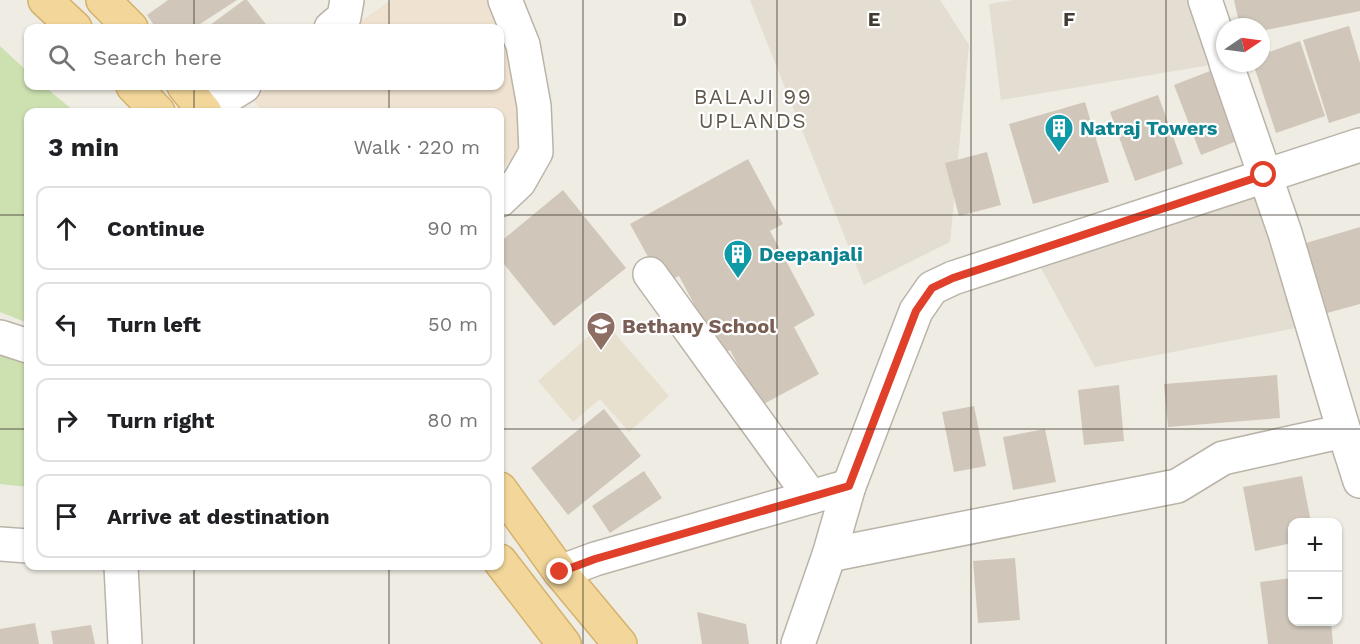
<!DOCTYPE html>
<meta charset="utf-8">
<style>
body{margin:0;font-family:"Work Sans",sans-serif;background:#f2f2f2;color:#202124}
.controls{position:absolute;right:18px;bottom:18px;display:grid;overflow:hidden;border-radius:12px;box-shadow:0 2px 4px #0004}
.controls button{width:54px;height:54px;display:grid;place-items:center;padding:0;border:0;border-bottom:2px solid #e0e0e0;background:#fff;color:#202124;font:30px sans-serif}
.compass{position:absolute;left:1216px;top:18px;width:54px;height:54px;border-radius:50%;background:#fff;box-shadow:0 2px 4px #0004;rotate:77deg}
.stop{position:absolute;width:18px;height:18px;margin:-14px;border:4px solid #e03f2a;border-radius:50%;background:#fff}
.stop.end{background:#e03f2a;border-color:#fff;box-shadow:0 2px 6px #0008}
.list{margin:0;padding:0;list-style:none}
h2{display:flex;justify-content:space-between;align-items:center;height:78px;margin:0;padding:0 24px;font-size:26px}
h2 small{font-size:20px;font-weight:400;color:#757577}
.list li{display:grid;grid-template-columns:39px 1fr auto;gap:18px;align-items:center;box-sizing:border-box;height:84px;margin:0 12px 12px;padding:0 12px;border:2px solid #e0e0e0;border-radius:12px}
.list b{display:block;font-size:22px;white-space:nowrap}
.list em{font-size:20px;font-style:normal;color:#757577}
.icon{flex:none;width:33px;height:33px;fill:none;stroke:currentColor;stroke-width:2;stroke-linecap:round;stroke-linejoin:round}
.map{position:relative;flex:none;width:1360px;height:644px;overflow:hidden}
.search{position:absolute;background:#fff;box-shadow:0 2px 4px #0004;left:24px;top:24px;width:480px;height:66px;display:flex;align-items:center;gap:15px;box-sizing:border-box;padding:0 21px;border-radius:12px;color:#757577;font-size:22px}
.panel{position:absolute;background:#fff;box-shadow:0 2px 4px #0004;left:24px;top:108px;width:480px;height:462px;border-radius:12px}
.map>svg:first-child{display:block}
.residential{fill:#e3ddd2}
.commercial{fill:#f0e2d0}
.education{fill:#e7e0cf}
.green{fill:#cce0b0}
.building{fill:#d0c7ba}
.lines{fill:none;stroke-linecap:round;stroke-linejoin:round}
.minor-casing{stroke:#bab3a8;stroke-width:36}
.major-casing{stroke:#d4b26d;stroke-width:36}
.minor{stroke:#fff;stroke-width:33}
.major{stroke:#f2d69a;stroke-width:33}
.route{stroke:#e03f2a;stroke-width:8}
.grid{fill:none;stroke:#413b34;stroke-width:1.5;stroke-opacity:0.55}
.labels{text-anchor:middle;stroke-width:4.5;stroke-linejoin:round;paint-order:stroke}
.culture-label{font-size:20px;font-weight:bold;fill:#0d838f;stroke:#fff;text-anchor:start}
.education-label{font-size:20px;font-weight:bold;fill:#785e54;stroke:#fff;text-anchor:start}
.neighbourhood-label{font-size:21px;letter-spacing:1.5px;fill:#62594d;stroke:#fff}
.grid-label{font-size:20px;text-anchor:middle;font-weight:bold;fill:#413b34;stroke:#fff;stroke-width:4.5;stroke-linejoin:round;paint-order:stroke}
</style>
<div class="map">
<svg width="1360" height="644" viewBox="0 0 1360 644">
<rect width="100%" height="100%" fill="#efece4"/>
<!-- residential -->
<g class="residential">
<polygon points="750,0 940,0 969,45 950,242 864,285"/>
<polygon points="1013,0 1195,0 1216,64 1001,100 989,4"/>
<polygon points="1254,194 1301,327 1095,367 1041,268"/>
</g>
<!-- commercial -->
<polygon class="commercial" points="391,0 490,0 521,86 524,149 500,170 500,112 263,112 252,99 271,86 500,86 500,28 351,28"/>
<!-- education -->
<polygon class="education" points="605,322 669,396 629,432 600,399 573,422 538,381"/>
<!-- green -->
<g class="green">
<polygon points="0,46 28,72 28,86 44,86 75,112 28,112 28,323 0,312"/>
<polygon points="0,352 28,362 28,487 0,484"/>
</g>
<!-- building -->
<g class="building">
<polygon points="168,0 237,0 194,28 156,28 147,15"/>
<polygon points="244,0 247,0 269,28 206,28"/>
<polygon points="1234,0 1360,0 1360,11 1261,31 1261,27 1240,27"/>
<polygon points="1349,26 1360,63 1360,113 1329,123 1303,40"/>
<polygon points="1300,41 1325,116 1276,133 1253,63 1261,63 1261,55"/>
<polygon points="1215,69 1242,139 1201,155 1174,85"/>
<polygon points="1158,95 1183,164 1135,181 1110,112"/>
<polygon points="1085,102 1109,182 1033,204 1009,124"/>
<polygon points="987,152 1001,205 959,216 945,163"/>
<polygon points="748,159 783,224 770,231 815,315 794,327 819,374 760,406 730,350 721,355 679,276 663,284 630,224"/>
<polygon points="563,190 626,268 554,326 500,259 500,242"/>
<polygon points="1360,227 1360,304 1327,313 1306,243"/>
<polygon points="1277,375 1280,418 1168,427 1164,384"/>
<polygon points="1119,385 1124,441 1084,445 1078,390"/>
<polygon points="974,406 986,466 954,472 942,412"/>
<polygon points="604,409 641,456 568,515 531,468"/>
<polygon points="1045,429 1056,482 1013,490 1003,437"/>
<polygon points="644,471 662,498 610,533 592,506"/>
<polygon points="1302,476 1311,522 1292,522 1292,543 1255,551 1243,487"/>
<polygon points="1015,558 1020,620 978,623 973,561"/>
<polygon points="1292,578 1292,622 1331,622 1333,644 1268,644 1260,582"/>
<polygon points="697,612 746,624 749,644 702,644"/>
<polygon points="35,623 39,644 0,644 0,629"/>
<polygon points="91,625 95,644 53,644 51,631"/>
</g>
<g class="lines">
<!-- minor casing -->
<g class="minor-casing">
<g id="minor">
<polyline points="1205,0 1225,59"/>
<polyline points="331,28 344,17 347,0"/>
<polyline points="204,111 244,86"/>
<polyline points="500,200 519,182 536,152 534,106 523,45 505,0"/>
<polyline points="650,274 811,497"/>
<polyline points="0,337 28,346"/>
<polyline points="1344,431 1360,481"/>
<polyline points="0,544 28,546"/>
<polyline points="829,555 1177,486 1223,458 1344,431 1285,233 1226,63"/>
<polyline points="121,566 125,644"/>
<polyline points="560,572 595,559 849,486"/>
<polyline points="798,644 829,555 849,486 916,311 932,288 953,278 1360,145"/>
</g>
</g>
<!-- major casing -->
<g class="major-casing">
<g id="major">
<polyline points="45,0 75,28"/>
<polyline points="103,0 131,28"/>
<polyline points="133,86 158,112"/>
<polyline points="184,86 205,112"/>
<polyline points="500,489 560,572 620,644"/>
<polyline points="500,561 564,644"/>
</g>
</g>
<!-- minor -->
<use href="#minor" class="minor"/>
<!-- major -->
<use href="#major" class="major"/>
</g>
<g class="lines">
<!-- route -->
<polyline class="route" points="560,572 595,559 849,486 916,311 932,288 953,278 1264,175"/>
</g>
<!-- grid -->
<path class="grid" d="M194,0V28M389,0V28M583,0V644M777,0V644M971,0V644M1166,0V644M194,86V112M389,86V112M0,215H28M500,215H1360M0,429H28M500,429H1360M194,566V644M389,566V644"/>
<!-- icons -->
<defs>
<g id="building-pin" transform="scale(1.5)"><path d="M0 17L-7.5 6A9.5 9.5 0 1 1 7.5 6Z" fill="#0f9aa8" stroke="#fff"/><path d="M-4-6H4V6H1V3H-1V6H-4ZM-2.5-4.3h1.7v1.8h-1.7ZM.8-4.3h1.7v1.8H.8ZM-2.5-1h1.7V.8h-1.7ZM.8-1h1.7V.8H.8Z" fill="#fff"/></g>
<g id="school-pin" transform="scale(1.5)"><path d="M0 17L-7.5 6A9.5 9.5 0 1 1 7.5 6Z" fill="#8d6e63" stroke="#fff"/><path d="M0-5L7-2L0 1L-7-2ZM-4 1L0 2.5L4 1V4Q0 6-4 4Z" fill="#fff"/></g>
</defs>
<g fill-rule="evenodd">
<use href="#building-pin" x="1059" y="128"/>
<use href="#building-pin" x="738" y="254"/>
<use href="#school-pin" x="601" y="326"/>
</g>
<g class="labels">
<!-- culture labels -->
<g class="culture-label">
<text x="1080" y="135">Natraj Towers</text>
<text x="759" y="261">Deepanjali</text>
</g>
<!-- education labels -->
<g class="education-label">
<text x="622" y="333">Bethany School</text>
</g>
<!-- neighbourhood labels -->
<g class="neighbourhood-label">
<text x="753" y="104">BALAJI 99<tspan x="753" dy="24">UPLANDS</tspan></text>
</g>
</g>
<g class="grid-label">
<text x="680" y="26">D</text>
<text x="874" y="26">E</text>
<text x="1069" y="26">F</text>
</g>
</svg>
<div class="controls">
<button>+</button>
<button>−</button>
</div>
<svg class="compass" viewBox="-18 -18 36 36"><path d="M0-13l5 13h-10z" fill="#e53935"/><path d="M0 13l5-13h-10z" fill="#757577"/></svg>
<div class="stop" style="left:1264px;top:175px"></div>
<div class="stop end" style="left:560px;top:572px"></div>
<div class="search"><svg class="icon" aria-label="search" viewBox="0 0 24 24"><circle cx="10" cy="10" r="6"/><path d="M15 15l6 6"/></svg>Search here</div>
<section class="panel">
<h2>3 min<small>Walk · 220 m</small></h2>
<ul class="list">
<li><svg class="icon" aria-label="ahead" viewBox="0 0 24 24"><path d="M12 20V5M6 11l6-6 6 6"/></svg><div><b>Continue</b></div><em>90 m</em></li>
<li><svg class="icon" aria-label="left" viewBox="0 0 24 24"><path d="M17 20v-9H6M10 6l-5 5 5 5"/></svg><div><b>Turn left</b></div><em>50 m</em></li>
<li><svg class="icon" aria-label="right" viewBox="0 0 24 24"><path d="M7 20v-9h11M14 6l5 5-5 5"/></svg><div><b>Turn right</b></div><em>80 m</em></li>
<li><svg class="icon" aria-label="arrive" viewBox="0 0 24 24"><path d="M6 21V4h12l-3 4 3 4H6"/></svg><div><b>Arrive at destination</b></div></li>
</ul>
</section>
</div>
